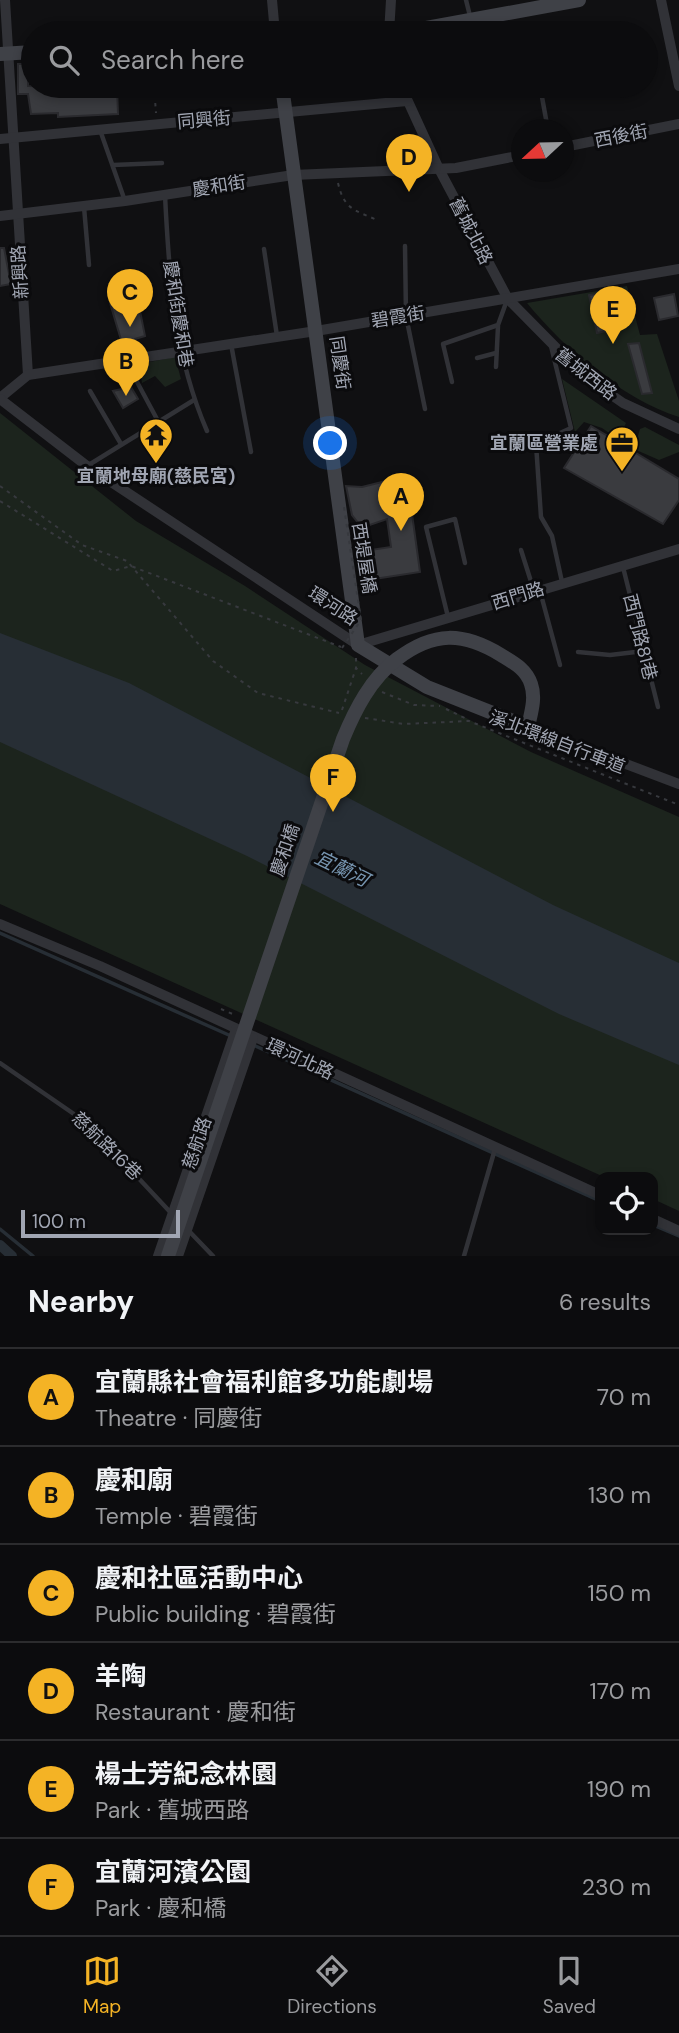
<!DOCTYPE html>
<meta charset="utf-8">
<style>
body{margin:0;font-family:"DM Sans","Noto Sans TC",sans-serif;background:#151517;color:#f1f3f6}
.controls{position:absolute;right:21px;bottom:21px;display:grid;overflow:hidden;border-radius:14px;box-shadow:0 4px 10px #0003}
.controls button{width:63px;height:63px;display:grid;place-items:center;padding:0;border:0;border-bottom:2px solid #2c2c2e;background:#0c0c0e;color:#f1f3f6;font:35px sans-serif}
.compass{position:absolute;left:511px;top:119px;width:63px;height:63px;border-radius:50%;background:#0c0c0e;box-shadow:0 4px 10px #0003;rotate:248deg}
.scale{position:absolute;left:21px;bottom:18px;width:159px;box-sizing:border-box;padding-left:7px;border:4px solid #a1a6b3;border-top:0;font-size:19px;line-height:24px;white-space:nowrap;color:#a1a6b3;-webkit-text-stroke:5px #0b0b0d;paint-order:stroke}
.you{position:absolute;left:331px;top:444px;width:24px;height:24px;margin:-18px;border:5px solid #fff;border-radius:50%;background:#1a73e8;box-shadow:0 0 0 10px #1a73e833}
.badge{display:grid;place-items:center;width:46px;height:46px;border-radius:50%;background:#f4b325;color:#111;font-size:23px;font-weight:700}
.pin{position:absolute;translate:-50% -58px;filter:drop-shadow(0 2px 4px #0008)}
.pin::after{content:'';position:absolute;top:37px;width:24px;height:21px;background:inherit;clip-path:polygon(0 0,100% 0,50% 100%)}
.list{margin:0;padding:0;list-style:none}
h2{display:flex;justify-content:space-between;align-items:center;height:91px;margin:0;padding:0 28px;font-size:30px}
h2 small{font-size:23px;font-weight:400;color:#9a9b9e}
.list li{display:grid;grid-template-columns:46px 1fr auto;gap:21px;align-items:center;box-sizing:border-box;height:98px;padding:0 28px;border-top:2px solid #2c2c2e}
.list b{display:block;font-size:26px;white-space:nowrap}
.list p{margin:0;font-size:23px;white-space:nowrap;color:#9a9b9e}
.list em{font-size:23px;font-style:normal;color:#9a9b9e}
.icon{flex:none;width:38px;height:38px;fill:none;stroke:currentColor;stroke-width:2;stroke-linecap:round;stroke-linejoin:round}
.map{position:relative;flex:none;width:679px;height:1256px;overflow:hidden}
.search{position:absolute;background:#0c0c0e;box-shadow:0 4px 10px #0003;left:21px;right:21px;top:21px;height:77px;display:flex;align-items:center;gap:18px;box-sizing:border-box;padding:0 24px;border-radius:38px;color:#9a9b9e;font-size:26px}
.sheet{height:679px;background:#0c0c0e}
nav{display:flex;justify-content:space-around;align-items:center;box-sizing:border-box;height:98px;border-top:2px solid #2c2c2e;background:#0c0c0e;font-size:19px;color:#9a9b9e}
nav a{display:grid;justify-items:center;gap:4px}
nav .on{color:#f4b325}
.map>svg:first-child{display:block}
.green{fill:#1c241d}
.water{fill:#272e35}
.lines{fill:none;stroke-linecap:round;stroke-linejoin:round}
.stream{stroke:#272e35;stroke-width:3.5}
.canal{stroke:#272e35;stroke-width:10}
.building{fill:#3a3b3f;stroke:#2a2a2e;stroke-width:2}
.path{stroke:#37393e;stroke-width:2;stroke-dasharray:3.5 5;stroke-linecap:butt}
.lane{stroke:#313237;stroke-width:4.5}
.street{stroke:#313237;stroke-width:10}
.secondary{stroke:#3f4147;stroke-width:14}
.path-bridge{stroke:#37393e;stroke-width:2;stroke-dasharray:3.5 5;stroke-linecap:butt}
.secondary-bridge{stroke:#3f4147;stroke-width:14}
.labels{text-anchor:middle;stroke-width:6;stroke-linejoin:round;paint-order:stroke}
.street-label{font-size:18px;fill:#a1a6b3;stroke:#0b0b0d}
.poi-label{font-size:18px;font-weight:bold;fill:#a1a6b3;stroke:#0b0b0d;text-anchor:end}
.water-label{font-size:19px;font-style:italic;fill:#7694af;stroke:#0b0b0d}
</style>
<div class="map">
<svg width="679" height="1256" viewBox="0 0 679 1256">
<rect width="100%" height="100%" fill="#101012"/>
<!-- green -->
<g class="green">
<path d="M627,286L640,335L657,334L679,401V417C622,399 565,349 527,303Z"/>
<polygon points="175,357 181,379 165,387 155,376 142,383 139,364"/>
<polygon points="562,379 626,423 618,439 602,428 584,422 575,432"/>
<polygon points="0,413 136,521 245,586 365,665 531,752 679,817 679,1211 653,1199 653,1177 604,1177 0,904"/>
<polygon points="645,427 679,445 679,452 659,460 634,449 640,429"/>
</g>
<!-- water -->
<polygon class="water" points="0,633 129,683 553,905 679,963 679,1065 559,1014 247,856 0,742"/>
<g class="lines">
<!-- stream -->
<g class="stream">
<polyline points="0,933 231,1036"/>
<polyline points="251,1044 600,1201"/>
<polyline points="653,1225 679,1236"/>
<polyline points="0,1229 33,1256"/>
</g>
<!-- canal -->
<polyline class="canal" points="0,1245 12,1256"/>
</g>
<!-- building -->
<g class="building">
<polygon points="18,64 28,64 28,86 117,87 118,114 58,117 58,113 31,114 28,94 18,94"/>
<polygon points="0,248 4,248 11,284 0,286"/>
<polygon points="603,293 611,330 597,333 589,295"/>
<polygon points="674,294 678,316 659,320 654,298"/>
<polygon points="137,296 145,336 135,339 137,346 127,347 126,342 122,343 110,303"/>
<polygon points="639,343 652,393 642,394 628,344"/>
<polygon points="131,387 138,399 123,408 113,391"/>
<polygon points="591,426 679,479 679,500 663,524 564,468"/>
<polygon points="386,481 387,492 391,495 409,492 420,572 361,581 357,552 391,547 387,519 364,527 359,524 352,515 346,486 362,487"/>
</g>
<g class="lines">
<!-- path -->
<g class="path">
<polyline points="154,86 156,113"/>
<path d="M338,183C344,209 354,210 377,220"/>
<polyline points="0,486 82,545 127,561 213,661 258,693 339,713"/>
<polyline points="0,501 113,571 131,566 341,647"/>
<polyline points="356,658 356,668 362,674"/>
<polyline points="382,692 414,705 440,706"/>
<polyline points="446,709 469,720"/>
<polyline points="365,718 404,724 469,721 679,805"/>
<polyline points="221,1009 235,1015"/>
</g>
<!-- lane -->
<g class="lane">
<polyline points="466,0 470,16"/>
<polyline points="540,86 548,130"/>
<polyline points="100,130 125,201"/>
<polyline points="113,165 162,163"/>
<path d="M165,195C169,277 174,355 207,431"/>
<polyline points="84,207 89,265"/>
<polyline points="405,246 406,316 425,409"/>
<polyline points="264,249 277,336"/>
<polyline points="231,344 251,452"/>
<polyline points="551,346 571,428 536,444 541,517 552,536 562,582"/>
<polyline points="477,358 496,353"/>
<polyline points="496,367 498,326"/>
<polyline points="136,380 158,421"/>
<polyline points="452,382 443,344 498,325 507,300"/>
<polyline points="90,391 121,444"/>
<polyline points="87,466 194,400"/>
<polyline points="521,550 534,591"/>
<polyline points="623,567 658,707"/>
<polyline points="540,591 560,665"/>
<polyline points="448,617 426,527 455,519 465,563"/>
<polyline points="578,652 610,655 644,651"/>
<polyline points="0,1063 87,1123 172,1214"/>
<polyline points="188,1230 213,1256"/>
<polyline points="464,1256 495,1149"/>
</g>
<!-- street -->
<g class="street">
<polyline points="5,0 28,375"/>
<polyline points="272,0 275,33"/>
<polyline points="661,0 679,86"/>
<polyline points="389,33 391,0"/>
<polyline points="401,86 439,169 508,299 584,376 623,403 679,429"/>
<polyline points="0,139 407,101"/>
<polyline points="564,147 679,124"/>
<polyline points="0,216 125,201 293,175 456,168 522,155"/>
<polyline points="0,398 28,375 316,331 679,269"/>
<polyline points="0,399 87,466 358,645 679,549"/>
<polyline points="528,727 679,784"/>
<polyline points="0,924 100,966 600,1195"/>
<polyline points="653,1219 679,1231"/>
<polyline points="158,1256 236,1029"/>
<polyline points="178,1256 253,1038"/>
</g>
<!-- secondary -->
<g class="secondary">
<polyline points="399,33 579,0"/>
<polyline points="0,54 33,52"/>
<polyline points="282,86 358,645 427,687 528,727"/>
</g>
<!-- path-bridge -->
<g class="path-bridge">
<polyline points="342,648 361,620 344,507"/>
<polyline points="342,710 356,668"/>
</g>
<!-- secondary-bridge -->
<path class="secondary-bridge" d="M168,1256L343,739C355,710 371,678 397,659C434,631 463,632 501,655C514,663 526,669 531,684C536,698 531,713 528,727"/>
</g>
<!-- icons -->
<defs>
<g id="temple-pin" transform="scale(1.75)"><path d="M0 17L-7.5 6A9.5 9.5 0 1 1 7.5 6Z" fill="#f4b325" stroke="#0b0b0d"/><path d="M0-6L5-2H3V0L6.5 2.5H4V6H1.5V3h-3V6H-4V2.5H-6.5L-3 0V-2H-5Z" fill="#111"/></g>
<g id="office-pin" transform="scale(1.75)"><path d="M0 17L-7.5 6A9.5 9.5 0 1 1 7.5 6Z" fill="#f4b325" stroke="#0b0b0d"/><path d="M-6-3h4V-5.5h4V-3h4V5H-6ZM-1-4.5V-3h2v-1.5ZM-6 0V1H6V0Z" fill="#111"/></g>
</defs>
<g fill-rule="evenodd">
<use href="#temple-pin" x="156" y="435"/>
<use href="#office-pin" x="622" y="443"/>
</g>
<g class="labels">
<!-- street labels -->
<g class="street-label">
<text transform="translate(204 120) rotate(-5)" y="6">同興街</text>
<text transform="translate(621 136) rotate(-11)" y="6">西後街</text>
<text transform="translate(219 186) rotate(-9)" y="6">慶和街</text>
<text transform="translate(471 231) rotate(63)" y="6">舊城北路</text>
<text transform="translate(20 272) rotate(-94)" y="6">新興路</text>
<text transform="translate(178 314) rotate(81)" y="6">慶和街慶和巷</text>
<text transform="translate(398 317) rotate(-9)" y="6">碧霞街</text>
<text transform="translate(340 363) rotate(82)" y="6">同慶街</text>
<text transform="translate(586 374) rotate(38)" y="6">舊城西路</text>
<text transform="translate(364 558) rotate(81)" y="6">西堤屋橋</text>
<text transform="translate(518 596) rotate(-17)" y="6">西門路</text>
<text transform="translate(333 606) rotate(33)" y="6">環河路</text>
<text transform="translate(640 637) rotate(76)" y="6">西門路81巷</text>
<text transform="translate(557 742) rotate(21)" y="6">溪北環線自行車道</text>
<text transform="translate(285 850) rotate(-71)" y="6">慶和橋</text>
<text transform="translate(300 1059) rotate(25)" y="6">環河北路</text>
<text transform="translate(197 1143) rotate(-71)" y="6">慈航路</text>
<text transform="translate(107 1146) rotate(44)" y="6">慈航路16巷</text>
</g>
<!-- poi labels -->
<g class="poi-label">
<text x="598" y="449">宜蘭區營業處</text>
<text x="156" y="482" text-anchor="middle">宜蘭地母廟(慈民宮)</text>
</g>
<!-- water labels -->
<g class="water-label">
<text transform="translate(342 868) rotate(26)" y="7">宜蘭河</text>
</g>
</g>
</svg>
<div class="controls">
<button><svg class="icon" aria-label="locate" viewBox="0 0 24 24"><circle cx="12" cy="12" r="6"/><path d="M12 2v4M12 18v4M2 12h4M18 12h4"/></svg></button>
</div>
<svg class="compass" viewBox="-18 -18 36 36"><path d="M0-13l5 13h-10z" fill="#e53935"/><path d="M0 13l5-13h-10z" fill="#9a9b9e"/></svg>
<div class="scale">100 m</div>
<div class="you"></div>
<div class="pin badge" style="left:401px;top:531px">A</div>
<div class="pin badge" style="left:126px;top:396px">B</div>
<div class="pin badge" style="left:130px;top:327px">C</div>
<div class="pin badge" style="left:409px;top:192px">D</div>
<div class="pin badge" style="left:613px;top:344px">E</div>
<div class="pin badge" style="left:333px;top:812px">F</div>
<div class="search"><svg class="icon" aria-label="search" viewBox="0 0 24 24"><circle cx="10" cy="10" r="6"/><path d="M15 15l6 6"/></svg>Search here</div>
</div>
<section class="sheet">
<h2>Nearby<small>6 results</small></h2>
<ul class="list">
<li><span class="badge">A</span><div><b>宜蘭縣社會福利館多功能劇場</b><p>Theatre · 同慶街</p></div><em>70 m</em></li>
<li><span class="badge">B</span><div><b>慶和廟</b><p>Temple · 碧霞街</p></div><em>130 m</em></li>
<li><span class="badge">C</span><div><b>慶和社區活動中心</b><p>Public building · 碧霞街</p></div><em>150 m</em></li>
<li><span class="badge">D</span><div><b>羊陶</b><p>Restaurant · 慶和街</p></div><em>170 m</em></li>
<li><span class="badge">E</span><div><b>楊士芳紀念林園</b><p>Park · 舊城西路</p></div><em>190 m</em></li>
<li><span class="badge">F</span><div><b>宜蘭河濱公園</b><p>Park · 慶和橋</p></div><em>230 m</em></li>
</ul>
</section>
<nav>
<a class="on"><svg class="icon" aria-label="map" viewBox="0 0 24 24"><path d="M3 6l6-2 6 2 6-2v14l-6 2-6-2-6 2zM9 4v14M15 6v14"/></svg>Map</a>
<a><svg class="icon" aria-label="directions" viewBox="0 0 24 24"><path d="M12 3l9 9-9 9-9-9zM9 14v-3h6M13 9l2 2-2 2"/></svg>Directions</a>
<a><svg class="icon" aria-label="saved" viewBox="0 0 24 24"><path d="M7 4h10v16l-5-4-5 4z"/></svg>Saved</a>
</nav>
